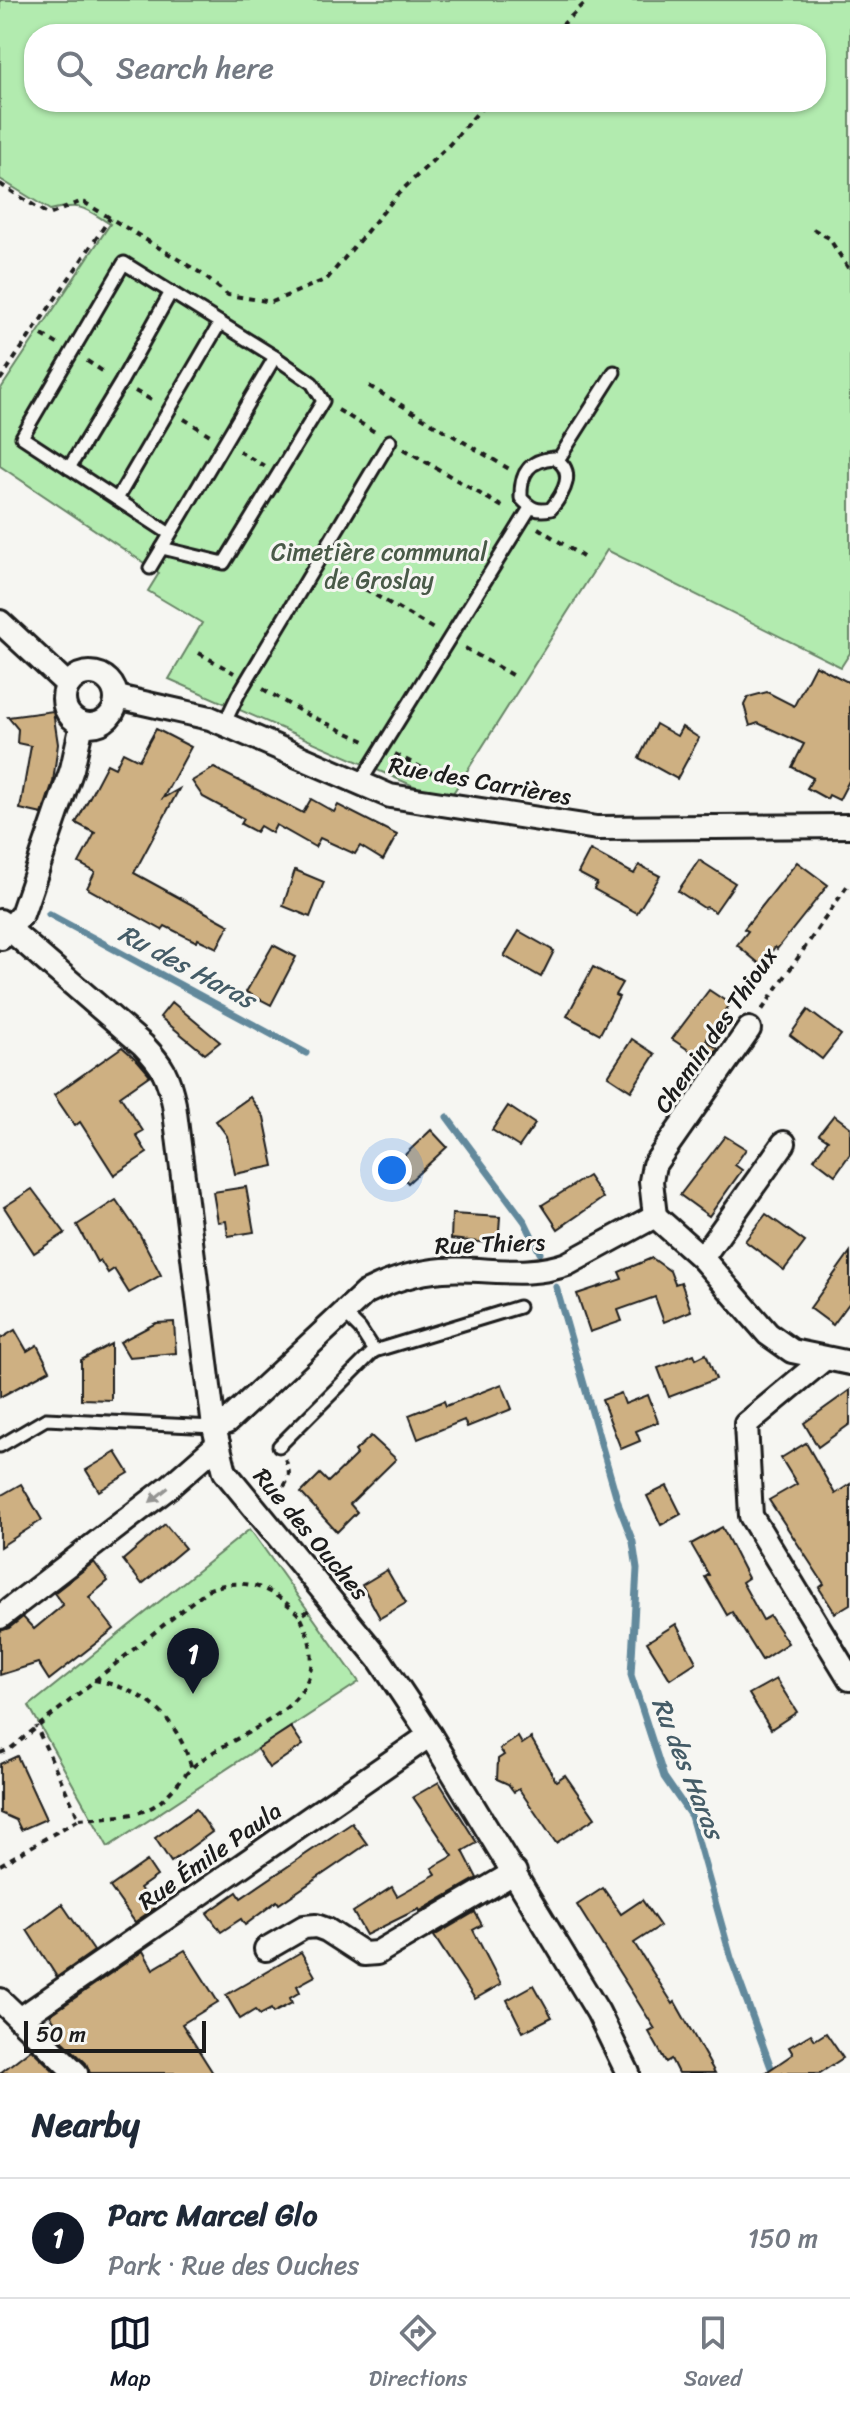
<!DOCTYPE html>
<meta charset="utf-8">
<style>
body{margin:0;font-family:Sriracha,sans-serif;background:#f6f6f7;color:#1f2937}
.scale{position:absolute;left:24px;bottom:20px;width:182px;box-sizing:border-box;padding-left:8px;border:4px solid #1c1c1c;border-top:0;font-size:22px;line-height:28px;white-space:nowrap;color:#1c1c1c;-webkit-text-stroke:6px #f6f6f2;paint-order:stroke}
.you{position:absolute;left:392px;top:1170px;width:28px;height:28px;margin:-20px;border:6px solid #fff;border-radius:50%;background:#1a73e8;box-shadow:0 0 0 12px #1a73e833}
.badge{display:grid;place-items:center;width:52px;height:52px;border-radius:50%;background:#111827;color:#fff;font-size:26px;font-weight:700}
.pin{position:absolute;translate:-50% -66px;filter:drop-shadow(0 2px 4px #0008)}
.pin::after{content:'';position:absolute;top:42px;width:28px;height:24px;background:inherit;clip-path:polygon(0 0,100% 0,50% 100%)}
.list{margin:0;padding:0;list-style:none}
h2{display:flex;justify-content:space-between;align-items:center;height:104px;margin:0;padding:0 32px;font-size:34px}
h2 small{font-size:26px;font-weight:400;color:#747a83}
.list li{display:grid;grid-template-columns:52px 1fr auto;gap:24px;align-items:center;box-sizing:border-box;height:120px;padding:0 32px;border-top:2px solid #e0e1e3}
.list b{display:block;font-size:30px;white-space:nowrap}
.list p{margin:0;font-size:26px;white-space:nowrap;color:#747a83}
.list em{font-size:26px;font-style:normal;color:#747a83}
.icon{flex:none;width:44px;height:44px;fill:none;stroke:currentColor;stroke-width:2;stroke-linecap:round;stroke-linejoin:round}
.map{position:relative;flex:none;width:850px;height:2073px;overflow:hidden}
.search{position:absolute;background:#fff;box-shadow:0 2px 6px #0004;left:24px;right:24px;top:24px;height:88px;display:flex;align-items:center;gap:20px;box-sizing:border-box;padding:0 28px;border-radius:32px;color:#747a83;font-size:30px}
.sheet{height:224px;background:#fff}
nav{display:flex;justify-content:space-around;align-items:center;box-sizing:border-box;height:112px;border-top:2px solid #e0e1e3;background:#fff;font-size:22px;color:#747a83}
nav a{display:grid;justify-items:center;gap:4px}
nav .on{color:#111827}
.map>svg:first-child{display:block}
.green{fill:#b2ebaf;stroke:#678466;stroke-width:2;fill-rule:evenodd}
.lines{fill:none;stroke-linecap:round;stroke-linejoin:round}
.stream{stroke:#62899c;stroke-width:7}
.building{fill:#ceb082;stroke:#1c1c1c;stroke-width:2}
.service-casing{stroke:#1c1c1c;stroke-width:17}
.minor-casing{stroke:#1c1c1c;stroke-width:28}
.path{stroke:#1c1c1c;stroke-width:4;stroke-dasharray:6 6;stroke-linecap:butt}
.service{stroke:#f6f6f2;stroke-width:11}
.minor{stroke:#f6f6f2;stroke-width:22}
.oneway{fill:#949492}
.labels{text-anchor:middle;stroke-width:6;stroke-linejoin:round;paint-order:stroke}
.park-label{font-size:24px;fill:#495a48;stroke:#f6f6f2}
.street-label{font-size:24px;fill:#1c1c1c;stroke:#f6f6f2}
.water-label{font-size:26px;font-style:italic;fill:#455c67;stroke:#f6f6f2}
</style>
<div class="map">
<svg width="850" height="2073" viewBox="0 0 850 2073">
<rect width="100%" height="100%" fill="#f6f6f2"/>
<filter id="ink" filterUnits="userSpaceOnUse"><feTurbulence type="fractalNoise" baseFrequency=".0125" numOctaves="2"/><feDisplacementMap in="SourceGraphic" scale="16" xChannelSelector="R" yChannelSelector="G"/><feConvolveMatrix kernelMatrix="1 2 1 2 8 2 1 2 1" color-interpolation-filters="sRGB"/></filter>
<g filter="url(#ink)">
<!-- green -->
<g class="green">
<path d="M0,0H850V653L841,667L607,550L448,801L169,679L202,623L148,591L159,573L0,466V390L110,224C83,207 82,203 50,210L0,179ZM34,34H816V102H34Z"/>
<polygon points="250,1529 359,1682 108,1847 29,1706"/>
</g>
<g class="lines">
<!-- stream -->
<g class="stream">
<polyline points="49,914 306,1053"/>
<polyline points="447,1117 525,1222 540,1253"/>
<polyline points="556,1287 619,1506 633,1542 637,1569 631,1675 664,1777 691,1816 731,1958 773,2073"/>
</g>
</g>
<!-- building -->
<g class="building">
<polygon points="815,665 850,683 850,779 839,800 829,795 827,799 807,788 813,778 792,767 804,744 758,723 750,726 744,705 748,697 767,692 794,706"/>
<polygon points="53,711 58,744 53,782 42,814 20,809 31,746 17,743 18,729 8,717"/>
<polygon points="656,724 677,736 682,727 699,738 677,779 639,758"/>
<polygon points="156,729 191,747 163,798 179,789 134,873 229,925 217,948 198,939 197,942 165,926 162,930 87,888 95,872 79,863 95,833 76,823 107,764 115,768 123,752 139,760"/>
<polygon points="214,768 303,813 311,799 334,812 338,805 397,835 383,860 360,846 355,854 320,838 315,847 276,825 272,833 260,826 256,832 241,824 244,819 203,797 192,781"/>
<polygon points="590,850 634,874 639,865 660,876 637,913 594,889 597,883 578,873"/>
<polygon points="699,860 735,883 715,912 707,907 704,908 678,891"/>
<polygon points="797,862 828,885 777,949 775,947 761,965 737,945 748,931 744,929"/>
<polygon points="295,870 324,882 310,917 283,906"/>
<polygon points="519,931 554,951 541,977 504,956"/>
<polygon points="273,945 296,957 271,1005 246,992"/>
<polygon points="593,967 622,983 615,995 619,997 600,1034 567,1016"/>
<polygon points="709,990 730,1004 706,1040 718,1049 708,1063 672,1039"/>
<polygon points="172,1002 220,1042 205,1054 160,1017"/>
<polygon points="808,1010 841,1035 822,1059 790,1035"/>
<polygon points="632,1039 655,1054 631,1091 608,1076"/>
<polygon points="122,1047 138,1061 150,1075 120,1096 143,1131 136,1135 147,1153 114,1175 80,1122 75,1126 54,1095"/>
<polygon points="250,1097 264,1117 274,1166 235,1174 227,1136 216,1121"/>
<polygon points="508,1106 535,1124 519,1147 492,1130"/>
<polygon points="834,1115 850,1127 850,1154 835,1175 814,1159 828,1140 819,1134"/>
<polygon points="431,1130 447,1147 408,1183 393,1166"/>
<polygon points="725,1136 746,1149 735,1165 742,1170 709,1216 680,1195"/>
<polygon points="588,1176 603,1198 558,1229 542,1205"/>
<polygon points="246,1187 254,1232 228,1236 226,1221 218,1222 213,1192"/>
<polygon points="32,1189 65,1233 34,1253 4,1207"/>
<polygon points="116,1200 140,1235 161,1275 129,1293 114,1269 108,1273 100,1260 97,1262 77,1225"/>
<polygon points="452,1214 500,1217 498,1244 451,1239"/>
<polygon points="766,1214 805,1242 784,1270 745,1241"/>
<polygon points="850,1252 850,1302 833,1325 810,1308"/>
<polygon points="652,1258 670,1271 675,1284 681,1282 691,1311 664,1322 655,1297 618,1310 622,1321 590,1332 577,1294 622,1279 619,1272"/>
<polygon points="174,1322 176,1353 129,1357 120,1342 156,1323"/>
<polygon points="15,1330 27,1351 37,1345 50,1370 0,1397 0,1339"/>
<polygon points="111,1344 111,1400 81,1399 81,1360"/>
<polygon points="694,1354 696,1359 706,1354 716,1379 669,1397 658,1368"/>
<polygon points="502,1384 512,1409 467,1427 464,1420 418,1439 409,1415 444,1401 446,1406"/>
<polygon points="850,1390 850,1424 818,1447 804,1423"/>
<polygon points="621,1393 625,1404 648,1395 658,1422 636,1431 640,1441 621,1449 602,1400"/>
<polygon points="371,1436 396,1459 350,1504 357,1512 337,1532 301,1493 320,1474 328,1482 357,1454 355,1451"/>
<polygon points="806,1443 835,1494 850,1484 850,1604 835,1613 819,1588 824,1584 769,1500 797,1484 781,1458"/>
<polygon points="116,1452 129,1473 99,1491 86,1470"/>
<polygon points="21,1484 42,1520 0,1547 0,1496"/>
<polygon points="667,1486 681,1514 661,1525 647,1496"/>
<polygon points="165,1524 185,1548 142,1584 123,1560"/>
<polygon points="722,1527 748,1578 742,1582 763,1620 770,1616 788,1643 762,1660 732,1612 727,1615 705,1577 709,1575 691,1544"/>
<polygon points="94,1562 108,1581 89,1597 114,1629 49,1680 38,1663 0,1675 0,1631 9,1628 23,1617 34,1629 63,1605 54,1593"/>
<polygon points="387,1570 406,1603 380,1618 362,1585"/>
<polygon points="676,1624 696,1662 670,1679 647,1642"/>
<polygon points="776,1679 797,1712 771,1729 749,1694"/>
<polygon points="291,1727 303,1745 269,1768 257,1749"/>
<polygon points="518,1737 522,1744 531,1738 556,1781 565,1775 595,1818 556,1843 519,1789 514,1792 508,1784 497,1779 498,1759 504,1755 500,1749"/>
<polygon points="17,1756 46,1819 21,1830 16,1820 0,1813 0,1764"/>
<polygon points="439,1782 477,1843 463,1851 477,1878 420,1911 419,1909 406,1915 366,1935 353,1912 392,1887 397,1896 436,1874 432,1868 453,1856 413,1797"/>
<polygon points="196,1809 212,1832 171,1862 155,1838"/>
<polygon points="352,1823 367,1844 279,1904 277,1901 245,1925 241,1919 221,1932 207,1913 237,1892 241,1898"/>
<polygon points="147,1861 157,1876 140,1888 155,1908 135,1922 110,1887"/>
<polygon points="603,1888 621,1914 642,1900 660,1926 634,1943 673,2004 675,2002 715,2073 678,2073 671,2059 666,2062 649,2032 655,2029 577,1905"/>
<polygon points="62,1904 94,1951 57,1977 27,1930"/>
<polygon points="475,1912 482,1925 473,1930 501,1984 475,1999 434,1936"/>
<polygon points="185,1950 218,2002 182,2024 213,2073 90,2073 86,2063 49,2028 55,2022 50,2015 143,1951 153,1969"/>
<polygon points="301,1952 315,1976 297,1986 300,1992 290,1998 292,2003 273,2013 271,2009 260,2015 255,2010 240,2019 226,1995"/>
<polygon points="534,1985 552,2017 523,2032 507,2000"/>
<polygon points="826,2033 843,2058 820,2073 765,2073 793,2054 789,2047 811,2034 815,2040"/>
<polygon points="31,2049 56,2073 0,2073"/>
</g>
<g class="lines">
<!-- service casing -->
<g class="service-casing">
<g id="service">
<path d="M554,458C577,471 564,493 551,509C537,512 531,509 521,498C520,473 529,460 554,458Z"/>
<polyline points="558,460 614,372"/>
<polyline points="69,468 121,382 171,292"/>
<polyline points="117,499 220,323"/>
<polyline points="162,548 224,563 323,401 312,383 275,357"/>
<polyline points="150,568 162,548 275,357 124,263 22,437 170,534"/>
<polyline points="224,724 238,695 390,441"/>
<polyline points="360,783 530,508"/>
<polyline points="345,1314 360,1329 374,1351 519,1307"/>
<polyline points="0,1446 46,1419 214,1427"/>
<polyline points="279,1446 374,1351"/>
</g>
</g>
<!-- minor casing -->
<g class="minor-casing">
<g id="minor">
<polyline points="0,622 68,685"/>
<circle cx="90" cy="699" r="26"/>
<polyline points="117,697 210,718 390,796 597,828 850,826"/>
<path d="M0,921L143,1045C163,1066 168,1075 174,1104L214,1427L225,1472L380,1660L430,1735L598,2012L628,2073"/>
<polyline points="1,938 22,914 72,769 82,724"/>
<polyline points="655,1216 651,1181 654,1165 749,1029"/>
<polyline points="702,1258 784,1143"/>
<polyline points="824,1359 746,1424 751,1516 850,1679"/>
<path d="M214,1427L227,1422L365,1293C389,1281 416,1272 443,1270C485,1267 526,1279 567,1264L655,1216L702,1258L768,1334L792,1351L850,1363"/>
<polyline points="0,1617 169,1487 218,1444"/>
<polyline points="266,1949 304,1927 316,1926 327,1930 364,1954 377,1953 515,1872"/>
<polyline points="0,2000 76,2073"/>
<polyline points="20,2019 430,1735"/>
</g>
</g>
<!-- path -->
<g class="path">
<polyline points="553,34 588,0"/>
<polyline points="0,184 49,215 82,201 199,272 228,295 272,302 327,279 399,193 449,145 487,102"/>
<polyline points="813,229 829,238 850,271"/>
<polyline points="42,335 59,345"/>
<polyline points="87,361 107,374"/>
<polyline points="0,380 110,218"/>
<polyline points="369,386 511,470"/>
<polyline points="135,391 155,402"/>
<polyline points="338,410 375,432"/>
<polyline points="184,419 210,435"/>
<polyline points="404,449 506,509"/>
<polyline points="239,451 266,467"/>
<polyline points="538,528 583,557"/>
<polyline points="294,548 305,555"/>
<polyline points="334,571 437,631"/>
<polyline points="465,648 515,677"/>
<polyline points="199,653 234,673"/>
<polyline points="263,689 302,712 365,741"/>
<polyline points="395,754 436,775"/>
<polyline points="762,1010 850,882"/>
<path d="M275,1495C288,1484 293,1476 285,1459"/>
<path d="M94,1680C146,1690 177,1717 192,1769"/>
<path d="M0,1753L10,1749L207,1590C245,1575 273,1588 300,1616L311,1609"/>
<path d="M79,1819C100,1817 126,1818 146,1810C169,1801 180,1776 200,1761C253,1723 344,1705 300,1616"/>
<polyline points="0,1865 79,1819 36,1726"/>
</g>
<!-- service -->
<use href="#service" class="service"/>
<!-- minor -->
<use href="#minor" class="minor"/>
</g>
<!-- one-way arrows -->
<defs><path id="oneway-solid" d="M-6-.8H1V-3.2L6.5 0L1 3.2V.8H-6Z" transform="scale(2)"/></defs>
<use class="oneway" href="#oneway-solid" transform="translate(159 1495) rotate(142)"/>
</g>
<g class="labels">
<!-- park labels -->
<g class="park-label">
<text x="379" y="560">Cimetière communal<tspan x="379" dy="28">de Groslay</tspan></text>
</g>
<!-- street labels -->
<g class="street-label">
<text transform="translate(480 781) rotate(10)" y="8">Rue des Carrières</text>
<text transform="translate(716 1030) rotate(-55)" y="8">Chemin des Thioux</text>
<text transform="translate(490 1244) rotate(-2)" y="8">Rue Thiers</text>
<text transform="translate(311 1534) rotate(50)" y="8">Rue des Ouches</text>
<text transform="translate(210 1856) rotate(-35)" y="8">Rue Émile Paula</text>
</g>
<!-- water labels -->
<g class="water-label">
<text transform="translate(187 966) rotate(28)" y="9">Ru des Haras</text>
<text transform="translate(688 1768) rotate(68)" y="9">Ru des Haras</text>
</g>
</g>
</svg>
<div class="scale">50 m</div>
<div class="you"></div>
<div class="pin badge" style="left:193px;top:1694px">1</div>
<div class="search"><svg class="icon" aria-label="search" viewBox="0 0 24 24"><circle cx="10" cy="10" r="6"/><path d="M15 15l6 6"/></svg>Search here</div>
</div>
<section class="sheet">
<h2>Nearby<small></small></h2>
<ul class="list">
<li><span class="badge">1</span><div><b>Parc Marcel Glo</b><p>Park · Rue des Ouches</p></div><em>150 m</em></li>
</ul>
</section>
<nav>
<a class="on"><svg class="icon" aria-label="map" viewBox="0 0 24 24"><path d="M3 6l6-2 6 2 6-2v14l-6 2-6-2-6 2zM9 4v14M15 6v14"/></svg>Map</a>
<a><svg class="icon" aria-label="directions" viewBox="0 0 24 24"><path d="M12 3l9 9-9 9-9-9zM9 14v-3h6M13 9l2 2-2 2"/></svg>Directions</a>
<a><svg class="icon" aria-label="saved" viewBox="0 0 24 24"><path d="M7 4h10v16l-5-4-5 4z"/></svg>Saved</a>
</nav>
